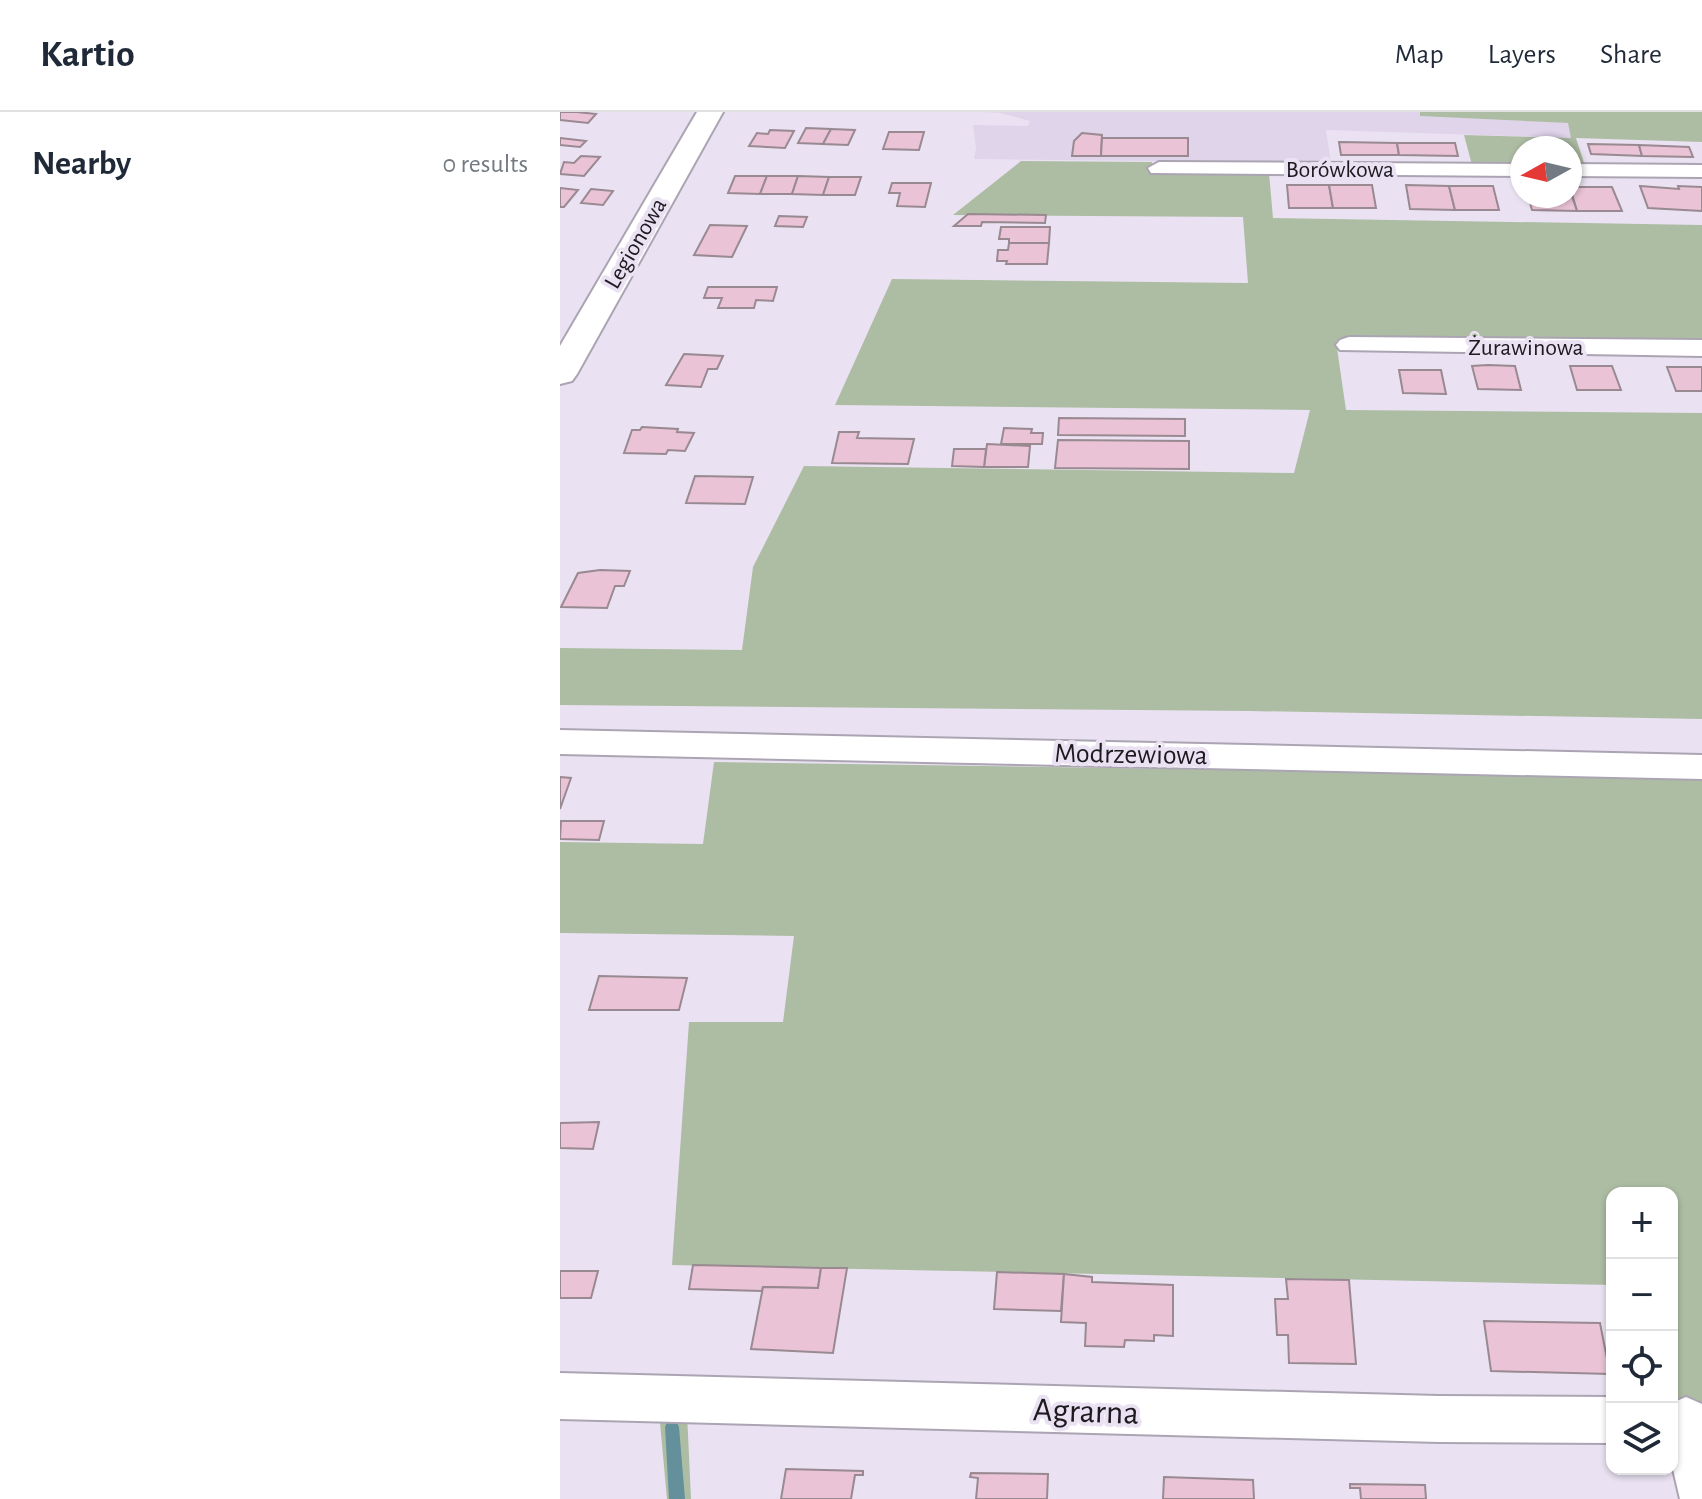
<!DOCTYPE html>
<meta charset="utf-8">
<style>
body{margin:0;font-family:"Alegreya Sans",sans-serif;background:#f6f6f7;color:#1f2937}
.controls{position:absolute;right:24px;bottom:24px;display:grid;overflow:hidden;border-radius:16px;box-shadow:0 2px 6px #0004}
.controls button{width:72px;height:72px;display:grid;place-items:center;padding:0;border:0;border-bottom:2px solid #e0e1e3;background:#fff;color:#1f2937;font:40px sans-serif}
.compass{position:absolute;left:950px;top:24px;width:72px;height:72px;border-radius:50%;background:#fff;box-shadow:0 2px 6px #0004;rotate:262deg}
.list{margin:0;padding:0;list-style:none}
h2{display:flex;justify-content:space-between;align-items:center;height:104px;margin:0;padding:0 32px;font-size:34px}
h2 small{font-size:26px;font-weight:400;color:#747a83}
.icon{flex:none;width:44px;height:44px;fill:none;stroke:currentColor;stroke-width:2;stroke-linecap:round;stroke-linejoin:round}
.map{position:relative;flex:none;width:1142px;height:1387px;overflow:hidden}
header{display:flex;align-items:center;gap:48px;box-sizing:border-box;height:112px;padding:0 40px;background:#fff;border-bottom:2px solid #e0e1e3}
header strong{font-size:38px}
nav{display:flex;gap:44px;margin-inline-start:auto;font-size:28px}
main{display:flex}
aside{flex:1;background:#fff}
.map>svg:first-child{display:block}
.built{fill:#dfd4ea}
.green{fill:#adbda3}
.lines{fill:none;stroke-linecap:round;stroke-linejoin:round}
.stream{fill:#64909b;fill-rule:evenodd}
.building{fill:#eac3d6;stroke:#998991;stroke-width:2}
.street-casing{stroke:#aba4b2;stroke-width:4}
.secondary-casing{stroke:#aba4b2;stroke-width:4}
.street{fill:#fff;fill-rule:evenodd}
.secondary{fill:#fff;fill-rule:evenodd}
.labels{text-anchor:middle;stroke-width:8;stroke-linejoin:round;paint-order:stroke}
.far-street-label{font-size:24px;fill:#1c191f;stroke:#eae2f2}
.street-label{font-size:28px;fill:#1c191f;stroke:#eae2f2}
.near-street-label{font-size:34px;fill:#1c191f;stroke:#eae2f2}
</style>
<header>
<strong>Kartio</strong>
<nav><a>Map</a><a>Layers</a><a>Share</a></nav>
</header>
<main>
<aside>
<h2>Nearby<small>0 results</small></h2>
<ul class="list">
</ul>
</aside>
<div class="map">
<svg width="1142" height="1387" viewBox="0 0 1142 1387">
<rect width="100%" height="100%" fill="#eae2f2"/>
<!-- built -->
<polygon class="built" points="423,0 860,0 860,4 1008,11 1012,26 766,18 771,51 414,47 416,36 413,13 468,14 470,9 441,1"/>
<!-- green -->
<g class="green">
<polygon points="860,0 1142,0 1142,30 1016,26 1025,54 1010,54 1010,36 962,36 962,53 912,53 904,23 1011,26 1008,11 860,4"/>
<polygon points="461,49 592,50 592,59 709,61 713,106 1142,113 1142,231 776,229 786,298 1142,301 1142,607 689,599 0,593 0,536 182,538 193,455 244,354 734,361 750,298 275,293 332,167 688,171 683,105 393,103"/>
<polygon points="154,650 1142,665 1142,1297 1112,1297 1112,1081 1052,1081 1052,1173 112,1153 129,910 223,910 234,824 0,821 0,730 143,732"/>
<polygon points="99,1300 127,1301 131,1387 107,1387"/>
</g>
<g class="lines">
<!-- stream -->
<polygon class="stream" points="112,1308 117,1310 119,1315 125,1387 109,1387 105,1315 107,1310"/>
</g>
<!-- building -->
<g class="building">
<polygon points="0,0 17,0 36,2 28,11 0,8"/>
<polygon points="246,16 271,17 263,32 238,31"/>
<polygon points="271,17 295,18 288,33 263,32"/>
<polygon points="210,18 234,19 225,36 189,34 197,21 208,22"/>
<polygon points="329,20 364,20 359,38 323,37"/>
<polygon points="522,21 542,23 541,44 512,44 514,29"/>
<polygon points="0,26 26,29 20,35 0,33"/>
<polygon points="542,26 628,26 628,44 541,44"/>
<polygon points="779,30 837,31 839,43 781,43"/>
<polygon points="837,31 895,31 898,44 839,43"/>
<polygon points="1028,32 1079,33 1082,44 1031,42"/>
<polygon points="1079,33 1129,35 1133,45 1082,44"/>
<polygon points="21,44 40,45 24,64 0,62 4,50 14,51"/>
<polygon points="175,64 207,64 200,82 168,81"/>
<polygon points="207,64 238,64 232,82 200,82"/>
<polygon points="238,64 269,65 263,83 232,82"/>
<polygon points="269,65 301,65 295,83 263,83"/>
<polygon points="332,71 371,71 365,95 337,94 340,81 329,81"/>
<polygon points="727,73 769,73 773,96 729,96"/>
<polygon points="769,73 812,73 816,96 773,96"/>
<polygon points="846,73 889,74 895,98 850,97"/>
<polygon points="889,74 933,74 939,98 895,98"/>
<polygon points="1080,74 1119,77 1118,74 1142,75 1142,99 1088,96"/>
<polygon points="1010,75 1052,75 1062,99 1017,99"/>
<polygon points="0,76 18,78 4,95 0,95"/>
<polygon points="31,77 53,79 43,93 21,91"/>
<polygon points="1010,79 1017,99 972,98 968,84 1010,84"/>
<polygon points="408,102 486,103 485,111 422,110 421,114 394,114"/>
<polygon points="219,104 247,105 243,115 215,114"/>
<polygon points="150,113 187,114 172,145 134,143"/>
<polygon points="441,115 490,115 489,131 449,131 449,127 439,127"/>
<polygon points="449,131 489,131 487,152 446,152 447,149 437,149 438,138 448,138"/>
<polygon points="148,175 217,175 213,189 196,188 194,196 158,196 162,186 144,186"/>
<polygon points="124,242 163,244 157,257 148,257 141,275 106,273"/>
<polygon points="928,253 955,254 961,278 918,277 912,254"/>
<polygon points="1010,254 1052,254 1061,278 1017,278"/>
<polygon points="1107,255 1142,255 1142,279 1116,279"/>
<polygon points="839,258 881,258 886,282 843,281"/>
<polygon points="499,306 625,307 625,324 498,323"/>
<polygon points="82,315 118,317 117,320 134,321 125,339 108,338 106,342 64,341 72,318 80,318"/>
<polygon points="444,316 472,317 471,321 483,321 482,332 441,332"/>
<polygon points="279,320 299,320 297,326 354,327 348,352 272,351"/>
<polygon points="498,328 629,329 629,357 495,356"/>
<polygon points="427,332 470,334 468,355 424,355"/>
<polygon points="394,337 426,337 424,355 392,354"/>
<polygon points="135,364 193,365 185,392 126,391"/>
<polygon points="40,458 70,459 64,474 55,474 47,496 1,495 18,461"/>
<polygon points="0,665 11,666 0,697"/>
<polygon points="1,709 44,709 39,728 0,727"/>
<polygon points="39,864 127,866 119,898 29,898"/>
<polygon points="39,1010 33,1037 0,1036 0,1011"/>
<polygon points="133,1153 180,1154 261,1156 258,1176 203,1175 202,1179 129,1177"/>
<polygon points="261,1156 287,1156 273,1241 191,1237 203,1175 258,1176"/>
<polygon points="0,1159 38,1159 31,1186 0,1186"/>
<polygon points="437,1160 504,1162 501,1199 434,1197"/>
<polygon points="504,1162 532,1165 532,1170 613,1173 613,1224 594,1223 594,1229 565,1228 564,1235 525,1234 526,1211 501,1210"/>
<polygon points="726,1167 789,1168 796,1252 729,1251 728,1223 717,1223 715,1187 728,1187"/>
<polygon points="924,1209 1040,1211 1050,1262 931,1259"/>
<polygon points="226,1357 303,1359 303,1363 295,1363 291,1387 221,1387"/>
<polygon points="411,1361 488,1362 487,1387 416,1387 418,1366 410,1365"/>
<polygon points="604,1365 693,1368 694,1387 603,1387"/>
<polygon points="790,1372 865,1373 866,1387 801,1387 800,1376 790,1376"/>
</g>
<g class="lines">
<!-- street casing -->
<g class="street-casing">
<g id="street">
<polygon points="599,50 962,52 962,64 591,61 588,56"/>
<polygon points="1010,52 1142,53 1142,65 1010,64"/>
<polygon points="789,225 1142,228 1142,244 780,238 776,233 780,228"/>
<polygon points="0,618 1142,643 1142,667 0,642"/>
<polygon points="0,1261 879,1284 1052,1285 1052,1331 879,1330 0,1307"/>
<polygon points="1126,1285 1142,1292 1142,1387 1120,1387 1112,1353 1112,1291"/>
</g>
</g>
<!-- secondary casing -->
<g class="secondary-casing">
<polygon id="secondary" points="137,0 163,0 17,262 12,269 0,272 0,234"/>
</g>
<!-- street -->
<use href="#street" class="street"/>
<!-- secondary -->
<use href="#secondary" class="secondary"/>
</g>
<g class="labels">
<!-- far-street labels -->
<g class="far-street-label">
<text x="780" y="65">Borówkowa</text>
<text transform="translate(75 131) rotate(-60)" y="8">Legionowa</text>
<text x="966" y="243">Żurawinowa</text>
</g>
<!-- street labels -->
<g class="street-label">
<text transform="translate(571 641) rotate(1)" y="10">Modrzewiowa</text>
</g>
<!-- near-street labels -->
<g class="near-street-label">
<text transform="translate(526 1298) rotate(2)" y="12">Agrarna</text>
</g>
</g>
</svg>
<div class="controls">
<button>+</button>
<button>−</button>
<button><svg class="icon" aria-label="locate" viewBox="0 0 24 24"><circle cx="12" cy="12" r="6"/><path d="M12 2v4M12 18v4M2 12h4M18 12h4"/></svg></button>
<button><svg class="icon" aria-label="layers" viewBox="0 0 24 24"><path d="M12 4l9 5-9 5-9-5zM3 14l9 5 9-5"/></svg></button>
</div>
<svg class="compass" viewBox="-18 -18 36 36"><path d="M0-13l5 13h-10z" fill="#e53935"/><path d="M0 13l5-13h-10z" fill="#747a83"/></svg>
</div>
</main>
